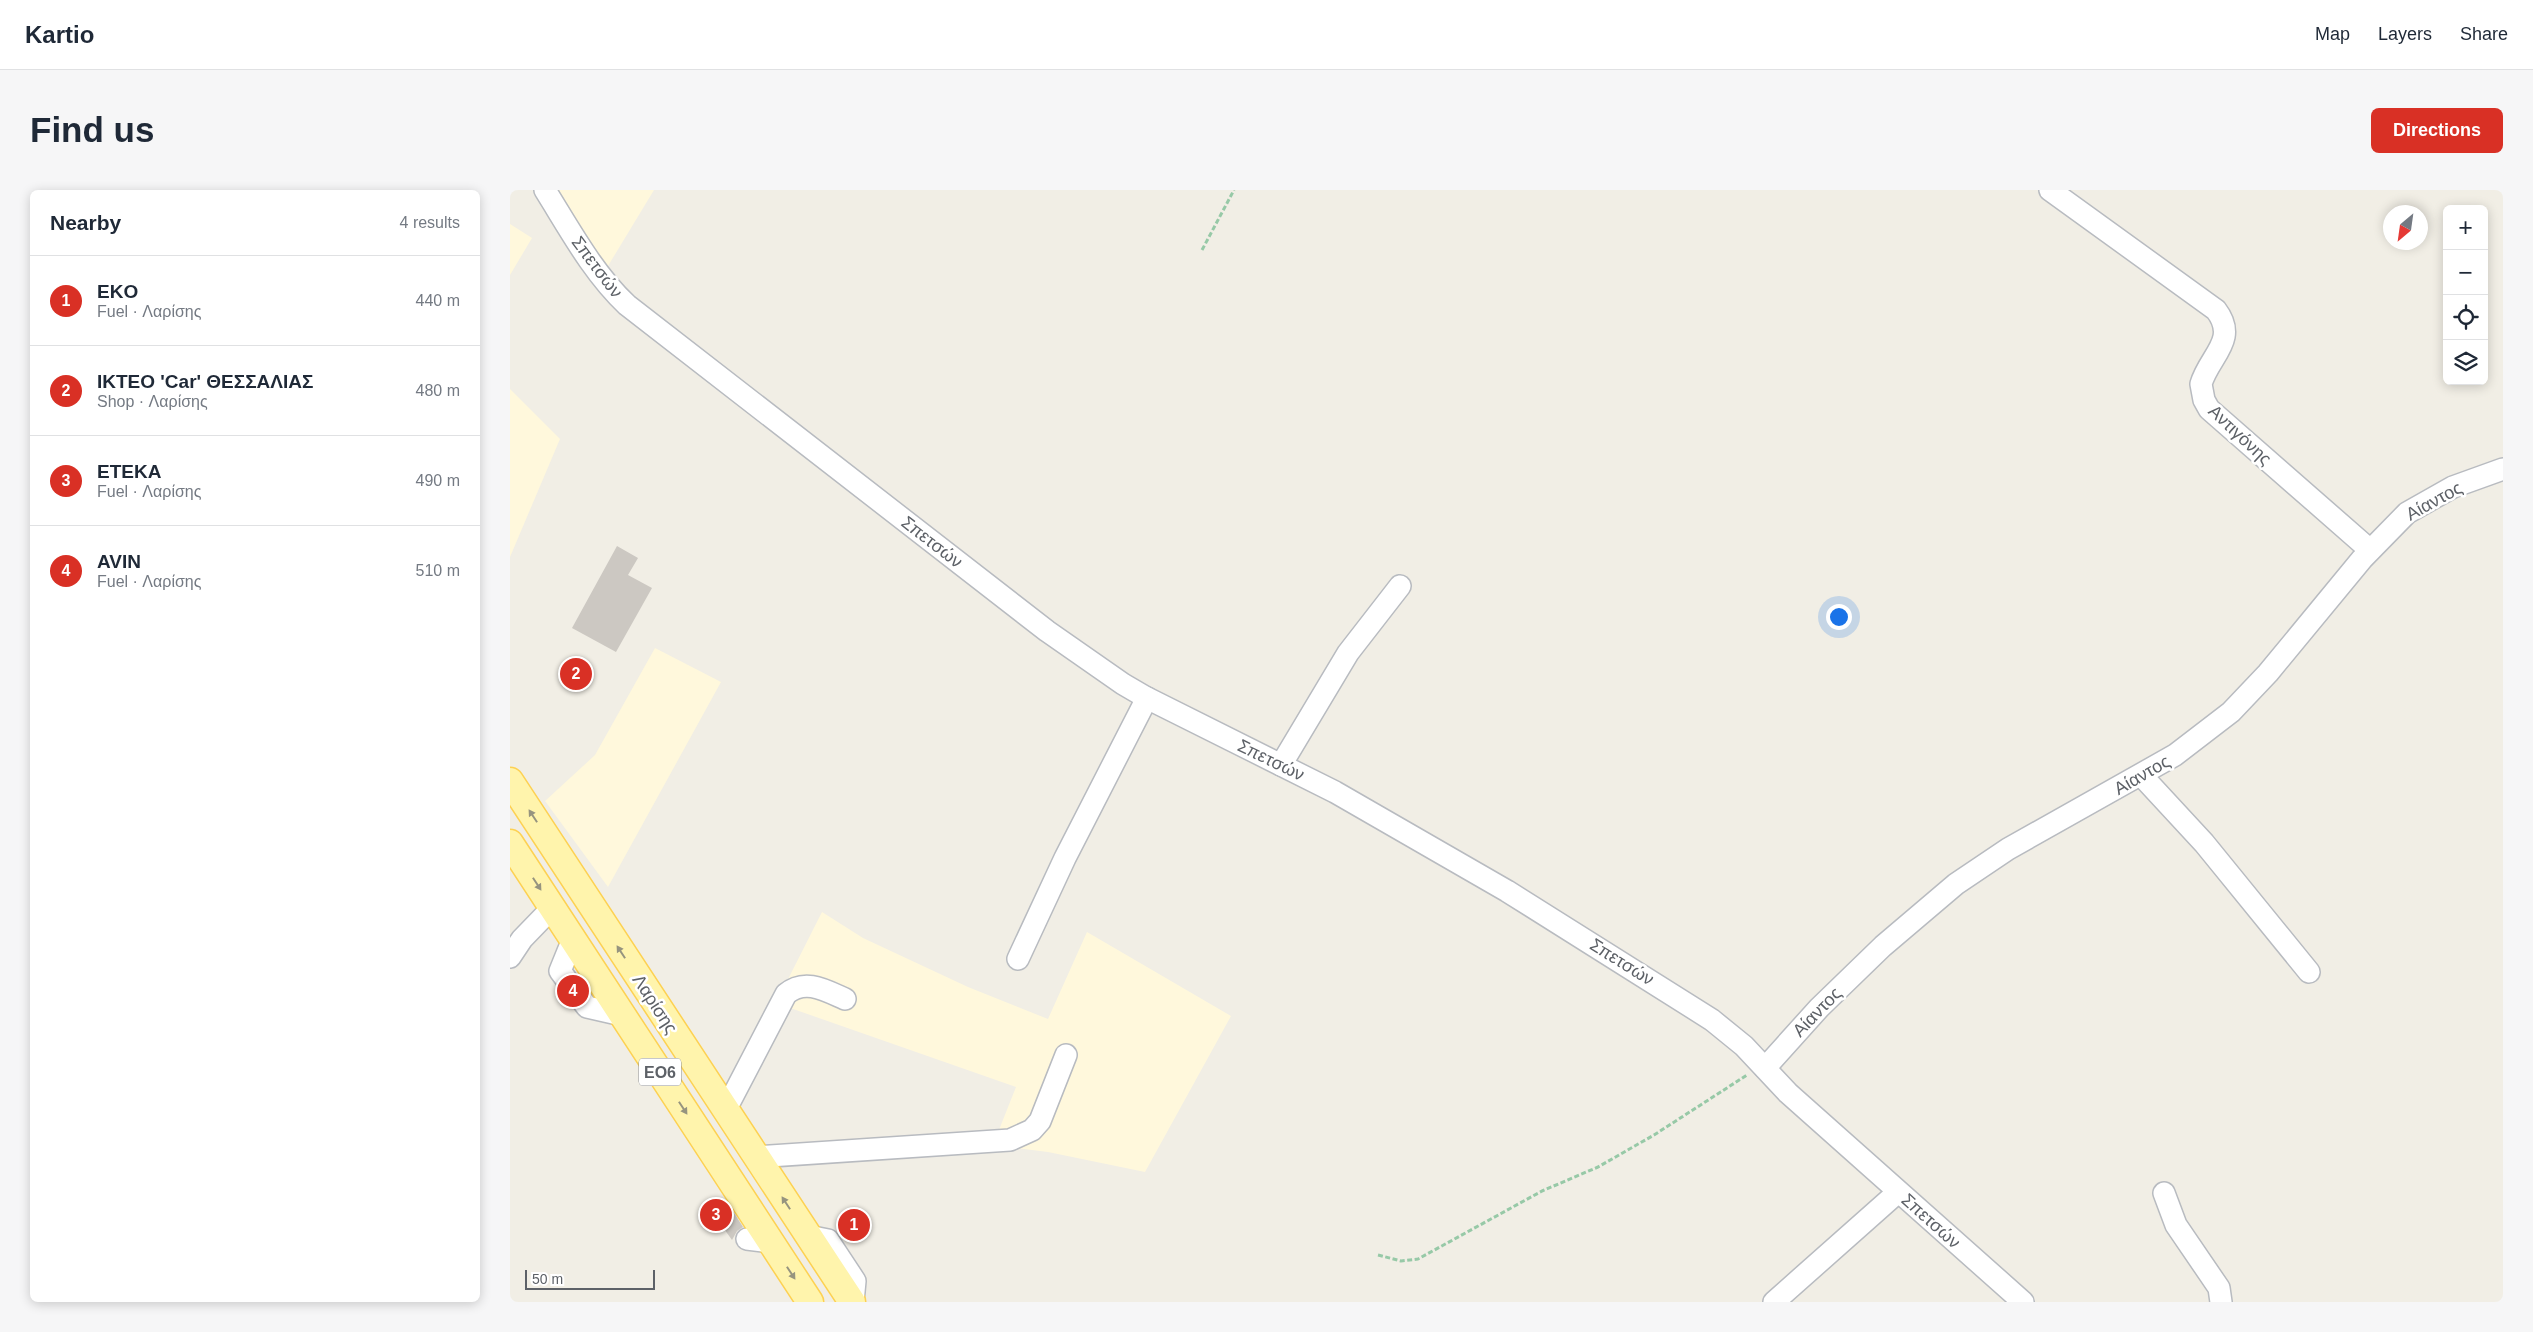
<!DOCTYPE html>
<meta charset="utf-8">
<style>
body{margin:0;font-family:Helvetica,sans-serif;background:#f6f6f7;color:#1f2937}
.controls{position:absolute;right:15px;top:15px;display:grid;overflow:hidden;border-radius:8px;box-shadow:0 2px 12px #0003}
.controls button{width:45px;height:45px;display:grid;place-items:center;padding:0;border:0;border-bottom:1px solid #e0e1e3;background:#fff;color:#1f2937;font:25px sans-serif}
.compass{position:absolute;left:1873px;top:15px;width:45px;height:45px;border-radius:50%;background:#fff;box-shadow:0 2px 12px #0003;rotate:209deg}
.scale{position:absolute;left:15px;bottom:12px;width:130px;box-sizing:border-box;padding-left:5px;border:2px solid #5d6167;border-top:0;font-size:14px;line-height:18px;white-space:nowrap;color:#5d6167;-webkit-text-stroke:4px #fff;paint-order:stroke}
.you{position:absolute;left:1328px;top:426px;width:18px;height:18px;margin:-12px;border:4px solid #fff;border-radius:50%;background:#1a73e8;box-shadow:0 0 0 8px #1a73e833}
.badge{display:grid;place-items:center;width:32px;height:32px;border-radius:50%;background:#d93025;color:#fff;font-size:16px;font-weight:700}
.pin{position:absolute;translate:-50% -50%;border:2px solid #fff;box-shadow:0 1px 5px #0006}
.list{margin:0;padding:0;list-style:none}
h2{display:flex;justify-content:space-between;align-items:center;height:65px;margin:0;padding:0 20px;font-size:21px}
h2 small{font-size:16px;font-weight:400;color:#747a83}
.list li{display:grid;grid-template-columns:32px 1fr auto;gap:15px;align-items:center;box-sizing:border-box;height:90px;padding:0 20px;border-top:1px solid #e0e1e3}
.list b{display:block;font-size:19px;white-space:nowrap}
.list p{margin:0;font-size:16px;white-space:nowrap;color:#747a83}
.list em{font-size:16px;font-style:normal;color:#747a83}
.icon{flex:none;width:28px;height:28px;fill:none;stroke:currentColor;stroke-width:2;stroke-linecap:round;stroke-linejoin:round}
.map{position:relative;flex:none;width:1993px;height:1112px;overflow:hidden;border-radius:8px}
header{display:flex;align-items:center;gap:30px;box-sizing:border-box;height:70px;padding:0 25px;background:#fff;border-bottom:1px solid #e0e1e3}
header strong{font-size:24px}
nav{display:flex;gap:28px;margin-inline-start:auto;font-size:18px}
.intro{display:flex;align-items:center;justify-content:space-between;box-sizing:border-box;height:120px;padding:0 30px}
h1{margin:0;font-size:35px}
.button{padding:12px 22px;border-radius:8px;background:#d93025;color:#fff;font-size:18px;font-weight:700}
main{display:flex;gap:30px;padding:0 30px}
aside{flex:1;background:#fff;border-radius:8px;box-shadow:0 2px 12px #0003}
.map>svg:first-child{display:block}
.commercial{fill:#fff8dc}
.building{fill:#ccc8c2}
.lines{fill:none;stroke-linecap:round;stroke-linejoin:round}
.minor-casing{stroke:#b8bbc0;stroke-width:24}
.major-casing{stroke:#fdd152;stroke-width:29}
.path{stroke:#97c9a7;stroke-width:3;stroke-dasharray:5 2.5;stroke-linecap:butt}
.minor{stroke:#fff;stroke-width:21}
.major{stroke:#fff4ac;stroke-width:26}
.oneway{fill:#96947f}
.labels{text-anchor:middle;stroke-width:5;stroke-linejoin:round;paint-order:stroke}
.shield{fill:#fff;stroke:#8e9095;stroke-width:1}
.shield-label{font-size:16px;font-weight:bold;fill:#5d6167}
.street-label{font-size:18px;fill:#5d6167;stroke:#fff}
</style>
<header>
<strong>Kartio</strong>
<nav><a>Map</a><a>Layers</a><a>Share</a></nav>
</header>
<div class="intro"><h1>Find us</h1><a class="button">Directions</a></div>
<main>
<aside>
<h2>Nearby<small>4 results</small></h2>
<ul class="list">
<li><span class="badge">1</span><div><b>EKO</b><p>Fuel · Λαρίσης</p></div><em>440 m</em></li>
<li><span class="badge">2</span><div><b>ΙΚΤΕΟ 'Car' ΘΕΣΣΑΛΙΑΣ</b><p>Shop · Λαρίσης</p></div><em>480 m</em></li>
<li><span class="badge">3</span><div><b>ΕΤΕΚΑ</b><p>Fuel · Λαρίσης</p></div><em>490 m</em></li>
<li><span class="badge">4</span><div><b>AVIN</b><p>Fuel · Λαρίσης</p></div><em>510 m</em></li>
</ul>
</aside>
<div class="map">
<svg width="1993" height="1112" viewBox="0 0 1993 1112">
<rect width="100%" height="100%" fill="#f1eee5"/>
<!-- commercial -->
<g class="commercial">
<polygon points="48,0 144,0 98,76 87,66"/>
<polygon points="0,34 22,48 0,85"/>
<polygon points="0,199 50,249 0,367"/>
<polygon points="145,458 211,492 98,697 35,611 85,565"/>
<polygon points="312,722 353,748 458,797 538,829 577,742 721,826 635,982 538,962 483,955 506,897 266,813"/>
</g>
<!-- building -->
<g class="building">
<polygon points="107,356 128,368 118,385 142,398 106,462 62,438"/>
<polygon points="221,1018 233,1037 227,1041 222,1050 207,1029"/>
</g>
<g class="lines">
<!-- minor casing -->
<g class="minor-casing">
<g id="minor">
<path d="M35,0C60,40 83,83 117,115L537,441L613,494L637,508L825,602L997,701L1202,830L1234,856L1278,903L1513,1112"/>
<path d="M1540,0L1706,120C1729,150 1699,166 1691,194L1694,210L1699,219L1860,360"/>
<polyline points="771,575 838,463 890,396"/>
<polyline points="1632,586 1694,653 1799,782"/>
<polyline points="63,749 50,781 77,817 112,825"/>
<polyline points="0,767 12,749 42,718"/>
<polyline points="508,769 555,668 637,508"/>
<polyline points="1255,878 1309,818 1373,756 1446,694 1498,659 1665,565 1721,522 1758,483 1852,369 1897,323 1943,297 1993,279"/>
<path d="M215,921L276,804C295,788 315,800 335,809"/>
<polyline points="246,967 500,950 522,940 530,931 556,865"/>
<polyline points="1654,1003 1666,1035 1709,1098 1711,1112"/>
<polyline points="298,1046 318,1050 345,1091 343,1112"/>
<polyline points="237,1049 260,1052"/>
<polyline points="1264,1112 1388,1002"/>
</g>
</g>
<!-- major casing -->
<g class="major-casing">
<g id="major">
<polyline points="0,591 342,1112"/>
<polyline points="0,653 300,1112"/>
</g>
</g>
<!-- path -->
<g class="path">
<polyline points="692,60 724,0"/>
<polyline points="868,1065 891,1071 908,1069 1032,1001 1088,977 1144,945 1237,885"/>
</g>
<!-- minor -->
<use href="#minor" class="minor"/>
<!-- major -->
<use href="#major" class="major"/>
</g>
<!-- one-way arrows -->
<defs><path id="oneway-solid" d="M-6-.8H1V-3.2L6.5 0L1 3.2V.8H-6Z" transform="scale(1.25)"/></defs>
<g class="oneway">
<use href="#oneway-solid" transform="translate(23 626) rotate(-123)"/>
<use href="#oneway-solid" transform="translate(27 694) rotate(57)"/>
<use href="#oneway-solid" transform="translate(111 762) rotate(-123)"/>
<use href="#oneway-solid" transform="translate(173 918) rotate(57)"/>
<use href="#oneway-solid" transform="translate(276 1013) rotate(-123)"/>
<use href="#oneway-solid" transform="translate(281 1083) rotate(57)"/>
</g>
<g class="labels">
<!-- shield labels -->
<rect class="shield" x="129" y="868.5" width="42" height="27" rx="4"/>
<g class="shield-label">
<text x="150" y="888">ΕΟ6</text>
</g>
<!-- street labels -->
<g class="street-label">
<text transform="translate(87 77) rotate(53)" y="6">Σπετσών</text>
<text transform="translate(1730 245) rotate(43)" y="6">Αντιγόνης</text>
<text transform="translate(1924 311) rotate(-29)" y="6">Αίαντος</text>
<text transform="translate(422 352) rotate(38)" y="6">Σπετσών</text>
<text transform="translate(761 570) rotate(26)" y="6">Σπετσών</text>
<text transform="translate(1632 585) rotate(-30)" y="6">Αίαντος</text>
<text transform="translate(1112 772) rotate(32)" y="6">Σπετσών</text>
<text transform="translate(145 814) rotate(57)" y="6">Λαρίσης</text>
<text transform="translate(1307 822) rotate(-46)" y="6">Αίαντος</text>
<text transform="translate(1421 1031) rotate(42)" y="6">Σπετσών</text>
</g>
</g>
</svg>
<div class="controls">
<button>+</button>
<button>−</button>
<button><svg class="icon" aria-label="locate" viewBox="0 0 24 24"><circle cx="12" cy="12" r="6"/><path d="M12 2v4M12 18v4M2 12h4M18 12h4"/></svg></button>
<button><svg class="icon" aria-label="layers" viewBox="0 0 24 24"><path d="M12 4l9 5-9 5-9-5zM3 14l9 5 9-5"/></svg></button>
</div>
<svg class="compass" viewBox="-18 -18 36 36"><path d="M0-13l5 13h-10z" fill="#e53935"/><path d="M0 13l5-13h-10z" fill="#747a83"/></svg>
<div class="scale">50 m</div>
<div class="you"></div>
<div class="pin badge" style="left:344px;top:1035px">1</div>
<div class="pin badge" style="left:66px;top:484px">2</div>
<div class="pin badge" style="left:206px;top:1025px">3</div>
<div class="pin badge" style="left:63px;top:801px">4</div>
</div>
</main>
